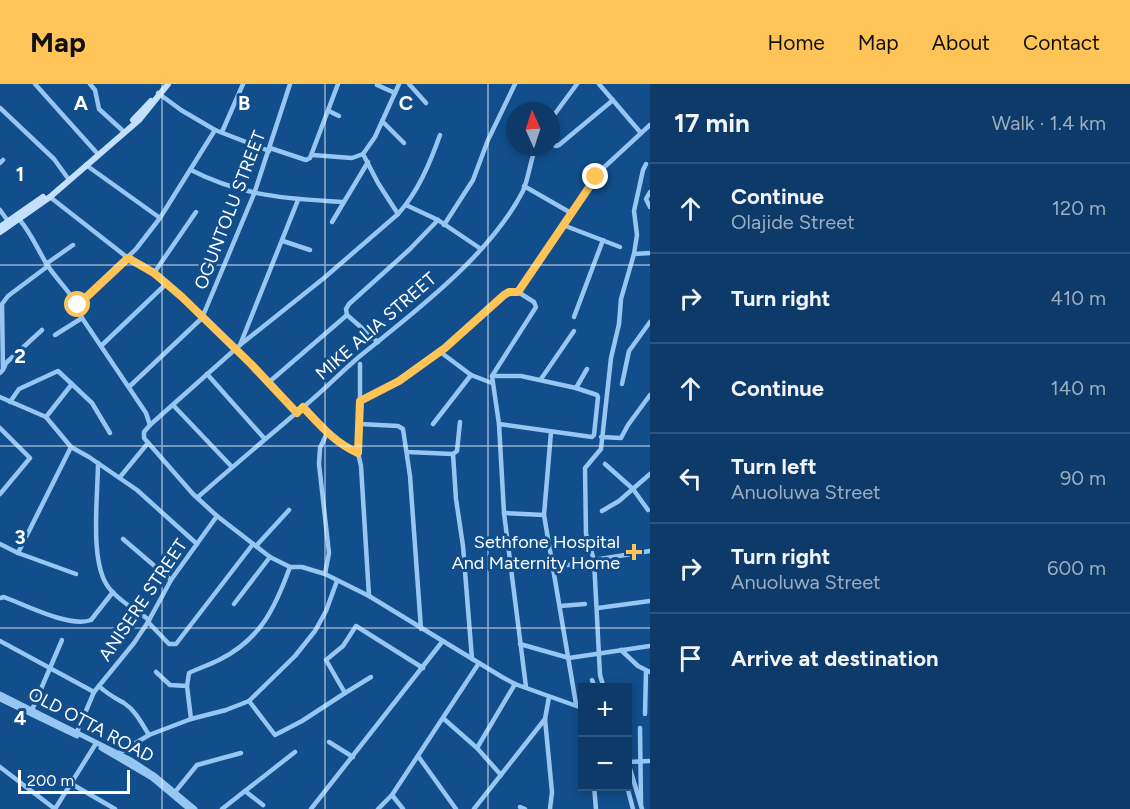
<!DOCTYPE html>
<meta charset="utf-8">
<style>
body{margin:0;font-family:Figtree,sans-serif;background:#1b4571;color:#f1f3f6}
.controls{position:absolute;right:18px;bottom:18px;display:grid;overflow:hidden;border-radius:0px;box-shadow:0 3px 9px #0003}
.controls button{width:54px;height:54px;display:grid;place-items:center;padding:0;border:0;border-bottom:2px solid #2d547c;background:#0d3a68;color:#f1f3f6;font:30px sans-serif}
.compass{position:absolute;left:506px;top:18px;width:54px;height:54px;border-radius:50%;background:#0d3a68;box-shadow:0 3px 9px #0003;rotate:357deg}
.scale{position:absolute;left:18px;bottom:15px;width:112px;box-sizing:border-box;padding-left:6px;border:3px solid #fff;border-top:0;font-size:16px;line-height:21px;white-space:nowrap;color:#fff;-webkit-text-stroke:4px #114e8b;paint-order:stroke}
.stop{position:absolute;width:18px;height:18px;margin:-14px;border:4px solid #ffc457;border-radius:50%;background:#fff}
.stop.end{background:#ffc457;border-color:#fff;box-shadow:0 2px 6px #0008}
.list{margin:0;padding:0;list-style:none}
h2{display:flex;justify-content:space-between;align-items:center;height:78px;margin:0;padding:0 24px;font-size:26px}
h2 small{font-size:20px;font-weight:400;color:#9aadc0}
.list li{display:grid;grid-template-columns:39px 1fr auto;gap:18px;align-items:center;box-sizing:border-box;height:90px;padding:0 24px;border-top:2px solid #2d547c}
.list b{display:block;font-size:22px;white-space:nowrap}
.list p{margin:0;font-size:20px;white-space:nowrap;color:#9aadc0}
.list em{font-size:20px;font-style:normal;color:#9aadc0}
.icon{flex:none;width:33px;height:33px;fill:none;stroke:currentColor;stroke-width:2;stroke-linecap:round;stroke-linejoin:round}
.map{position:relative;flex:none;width:650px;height:725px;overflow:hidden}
header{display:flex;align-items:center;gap:36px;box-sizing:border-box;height:84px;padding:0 30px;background:#ffc457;color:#111}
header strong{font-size:28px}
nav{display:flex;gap:33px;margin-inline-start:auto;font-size:21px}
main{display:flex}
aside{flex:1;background:#0d3a68}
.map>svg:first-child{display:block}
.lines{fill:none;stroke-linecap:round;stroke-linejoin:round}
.minor{stroke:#97c6f2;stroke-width:4.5}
.tertiary{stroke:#97c6f2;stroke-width:5}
.secondary{stroke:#c5e0fc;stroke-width:6}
.route{stroke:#ffc457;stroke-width:8}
.grid{fill:none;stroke:#fff;stroke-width:1.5;stroke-opacity:0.55}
.poi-dot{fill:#ffc457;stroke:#114e8b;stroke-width:2}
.labels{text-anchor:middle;stroke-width:6;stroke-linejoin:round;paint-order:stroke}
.street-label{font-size:18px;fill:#fff;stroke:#114e8b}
.poi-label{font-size:18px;fill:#fff;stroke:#114e8b;text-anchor:end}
.grid-label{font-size:20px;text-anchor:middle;font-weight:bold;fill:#fff;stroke:#114e8b;stroke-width:6;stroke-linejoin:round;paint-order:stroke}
</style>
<header>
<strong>Map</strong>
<nav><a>Home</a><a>Map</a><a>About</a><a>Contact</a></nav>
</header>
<main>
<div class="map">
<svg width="650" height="725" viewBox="0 0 650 725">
<rect width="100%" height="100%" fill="#114e8b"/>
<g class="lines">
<!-- minor -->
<g class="minor">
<polyline points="35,0 96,68"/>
<polyline points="90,0 95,6 99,25 122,46"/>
<polyline points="409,0 426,19"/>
<polyline points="599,0 641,49"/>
<polyline points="377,1 395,9"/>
<polyline points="158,9 181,26 215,46 269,67"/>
<polyline points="0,24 54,75 67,93"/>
<polyline points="329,27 339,32"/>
<polyline points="551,35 577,0"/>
<polyline points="382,37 404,59"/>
<polyline points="222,48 243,0"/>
<polyline points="551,60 556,62 559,61 613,16"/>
<polyline points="270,64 306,76 310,74 338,0"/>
<polyline points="363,70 375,53 399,0"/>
<polyline points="312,71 352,74 363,70 378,99 398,130"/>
<polyline points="0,79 3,76"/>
<polyline points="86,81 160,134"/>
<path d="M191,86C241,112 288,115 343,118"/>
<polyline points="524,102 571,129"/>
<polyline points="650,108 646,115 650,123"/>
<polyline points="50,113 128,174 167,199 251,280 297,329"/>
<polyline points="406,121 438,136 481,165"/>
<polyline points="0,126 8,137"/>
<path d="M19,135C31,149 37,164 46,179C59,200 75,210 82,234L146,329L150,341L144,348V354L193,410L217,432L270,473L290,483H302L325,490L369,512L502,593L515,600L582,624"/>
<polyline points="332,138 368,78"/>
<polyline points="444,141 473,96 488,56 515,0"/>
<polyline points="563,141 620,163"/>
<polyline points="283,157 310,166"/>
<polyline points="634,170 650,169"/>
<polyline points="46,180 73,161"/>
<polyline points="154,189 196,128"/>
<polyline points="518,208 534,218 536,223 492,292 499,340 504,429 526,603"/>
<polyline points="78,221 136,165 160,134 215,46"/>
<polyline points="347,231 378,258"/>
<polyline points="574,233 603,156"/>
<polyline points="55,251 82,234"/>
<polyline points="240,261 298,116"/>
<polyline points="101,262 167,199"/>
<polyline points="439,267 471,291 492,299"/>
<polyline points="4,284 6,279 42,246"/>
<polyline points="0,289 3,286 2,220 8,212 48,182"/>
<polyline points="207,290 264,354"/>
<polyline points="492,292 521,292 576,304 587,285"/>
<polyline points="541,295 574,247"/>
<polyline points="268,299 347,231 346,225 349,220 409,166 438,136"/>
<polyline points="622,300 629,267 650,238"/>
<polyline points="130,302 202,234 254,110 290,0"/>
<polyline points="0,313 46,333 71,363 89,373 137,406 197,460"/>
<polyline points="360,317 360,280"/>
<polyline points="10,318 19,305 58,287 92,319 110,349"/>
<polyline points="173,321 232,383"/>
<polyline points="304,323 327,349 320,364 319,380 329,469 325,490"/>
<polyline points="46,333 72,300"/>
<polyline points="460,338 457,367 453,370 456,415 463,462 472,575"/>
<polyline points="360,340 398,342 403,345 410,392 421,545"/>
<polyline points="433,340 471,291"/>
<polyline points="499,340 592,353 594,351 598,313 597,311 576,304"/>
<path d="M150,341L240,261L324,194L398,130C418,108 430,79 440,51"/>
<polyline points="0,344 30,374 0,410"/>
<polyline points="551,348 544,431 576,620"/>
<polyline points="327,349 345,363 358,369"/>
<polyline points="601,353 621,354 628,341 650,311"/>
<polyline points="407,368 453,370"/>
<path d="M98,379C98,411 89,480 109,504C119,517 136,526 149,536"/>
<polyline points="605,380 633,405 648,426"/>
<polyline points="120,393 148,359"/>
<path d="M198,413C232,383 267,354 302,324C322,308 340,289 360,272C416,227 490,171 523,107C529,93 530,77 536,63"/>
<polyline points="602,427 619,417 650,390"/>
<polyline points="504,429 544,431"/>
<polyline points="123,455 171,496"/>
<polyline points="0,460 18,469 76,490"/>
<polyline points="256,462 289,426"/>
<polyline points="18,469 71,363"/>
<polyline points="594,476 650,467"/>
<polyline points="552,482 582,480"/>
<polyline points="369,512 361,382 358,369 360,317 399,297 445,264 504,211 514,207 518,208 599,88 650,41"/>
<path d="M0,514L4,513C25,521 70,544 91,536L113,508"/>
<polyline points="234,520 270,473"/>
<polyline points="560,522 585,520"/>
<polyline points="598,524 650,517"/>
<polyline points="148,538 169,560 176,560 253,460"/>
<polyline points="0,557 94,608"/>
<polyline points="520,560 569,574 650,562"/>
<polyline points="621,566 638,582 650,588"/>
<polyline points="156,588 170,601 187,602"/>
<polyline points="592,596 595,604"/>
<path d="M99,602C107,610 115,614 124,619C136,627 142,640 149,651"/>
<polyline points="604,604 600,591 594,476 586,450 585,384 601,365 611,274 619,240 621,215 634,170 637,151 634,127 643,86 646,80"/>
<polyline points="345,609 371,593"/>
<polyline points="549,613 545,635 552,708 550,725"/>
<polyline points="249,617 275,651 302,637 345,609 326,576 343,562 356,542 423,584"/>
<polyline points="32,626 62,556"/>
<polyline points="645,630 646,587"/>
<path d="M191,635L187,602L189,589C199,584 209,581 219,576C261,555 275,524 290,483"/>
<polyline points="444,635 477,664 501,691"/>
<polyline points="640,644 641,721"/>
<polyline points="77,648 94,608 134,559 148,538 171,496 217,432"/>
<polyline points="329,658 353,673"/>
<polyline points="477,664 515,600"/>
<polyline points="119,669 149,651 191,635 226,626 249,617 295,572 315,547 326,527 337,497"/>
<polyline points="418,672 456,725"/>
<polyline points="0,683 55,725"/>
<polyline points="70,699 115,725"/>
<polyline points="594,702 596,725"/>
<polyline points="627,702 633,725"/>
<polyline points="245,707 263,721"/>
<polyline points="175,708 197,681 241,669"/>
<polyline points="392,711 403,725"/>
<polyline points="520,723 525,725"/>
<polyline points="55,725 95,661"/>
<polyline points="222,725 295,668"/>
<polyline points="311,725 442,558"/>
<polyline points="378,725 392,711 479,579"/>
<polyline points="474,725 545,635"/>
<polyline points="642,725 628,678 650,677"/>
</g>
<!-- tertiary -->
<g class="tertiary">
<polyline points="0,610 131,676 154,691 195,725"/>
<polyline points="0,615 77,652"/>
<polyline points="101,664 152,694 189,725"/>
</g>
<!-- secondary -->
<g class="secondary">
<polyline points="133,36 151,17"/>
<polyline points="0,143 43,113"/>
<polyline points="0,148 50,113 139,36 168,0"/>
</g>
</g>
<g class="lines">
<!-- route -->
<path class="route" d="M78,221L128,174L154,189L182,213L251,280L297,329L303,323C320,341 335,359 358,369L360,317L399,297L445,264L504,211L509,208H518L596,93"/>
</g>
<!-- grid -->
<path class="grid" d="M162,0V725M325,0V725M488,0V725M0,181H650M0,362H650M0,544H650"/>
<!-- markers -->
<path class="poi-dot" d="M631 459h6v6h6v6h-6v6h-6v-6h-6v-6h6z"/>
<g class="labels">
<!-- street labels -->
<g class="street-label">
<text transform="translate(230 126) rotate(-69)" y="6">OGUNTOLU STREET</text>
<text transform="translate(376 242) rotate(-41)" y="6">MIKE ALIA STREET</text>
<text transform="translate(143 516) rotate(-56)" y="6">ANISERE STREET</text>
<text transform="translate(91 641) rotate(28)" y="6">OLD OTTA ROAD</text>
</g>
<!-- poi labels -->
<g class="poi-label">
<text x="620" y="464">Sethfone Hospital<tspan x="620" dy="21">And Maternity Home</tspan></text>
</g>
</g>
<g class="grid-label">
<text x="81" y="26">A</text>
<text x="244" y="26">B</text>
<text x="406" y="26">C</text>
<text x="20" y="97">1</text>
<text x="20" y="279">2</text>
<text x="20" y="460">3</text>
<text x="20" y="641">4</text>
</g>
</svg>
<div class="controls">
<button>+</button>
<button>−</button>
</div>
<svg class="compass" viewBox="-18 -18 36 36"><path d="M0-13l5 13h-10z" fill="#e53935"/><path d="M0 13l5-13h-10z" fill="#9aadc0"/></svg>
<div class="scale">200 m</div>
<div class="stop" style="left:78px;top:221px"></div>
<div class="stop end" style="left:596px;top:93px"></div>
</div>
<aside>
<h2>17 min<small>Walk · 1.4 km</small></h2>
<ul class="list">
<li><svg class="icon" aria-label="ahead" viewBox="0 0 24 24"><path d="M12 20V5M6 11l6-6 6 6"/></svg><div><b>Continue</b><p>Olajide Street</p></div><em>120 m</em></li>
<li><svg class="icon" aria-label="right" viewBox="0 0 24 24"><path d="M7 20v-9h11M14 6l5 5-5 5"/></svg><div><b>Turn right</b></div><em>410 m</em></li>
<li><svg class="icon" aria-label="ahead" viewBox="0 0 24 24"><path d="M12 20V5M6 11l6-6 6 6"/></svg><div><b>Continue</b></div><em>140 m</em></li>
<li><svg class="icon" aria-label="left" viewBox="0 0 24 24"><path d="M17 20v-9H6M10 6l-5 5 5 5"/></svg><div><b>Turn left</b><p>Anuoluwa Street</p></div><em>90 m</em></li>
<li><svg class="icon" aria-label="right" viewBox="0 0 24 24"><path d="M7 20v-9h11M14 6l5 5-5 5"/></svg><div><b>Turn right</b><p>Anuoluwa Street</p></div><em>600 m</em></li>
<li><svg class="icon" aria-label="arrive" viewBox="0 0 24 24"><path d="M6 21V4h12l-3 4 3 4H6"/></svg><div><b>Arrive at destination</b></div></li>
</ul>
</aside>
</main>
